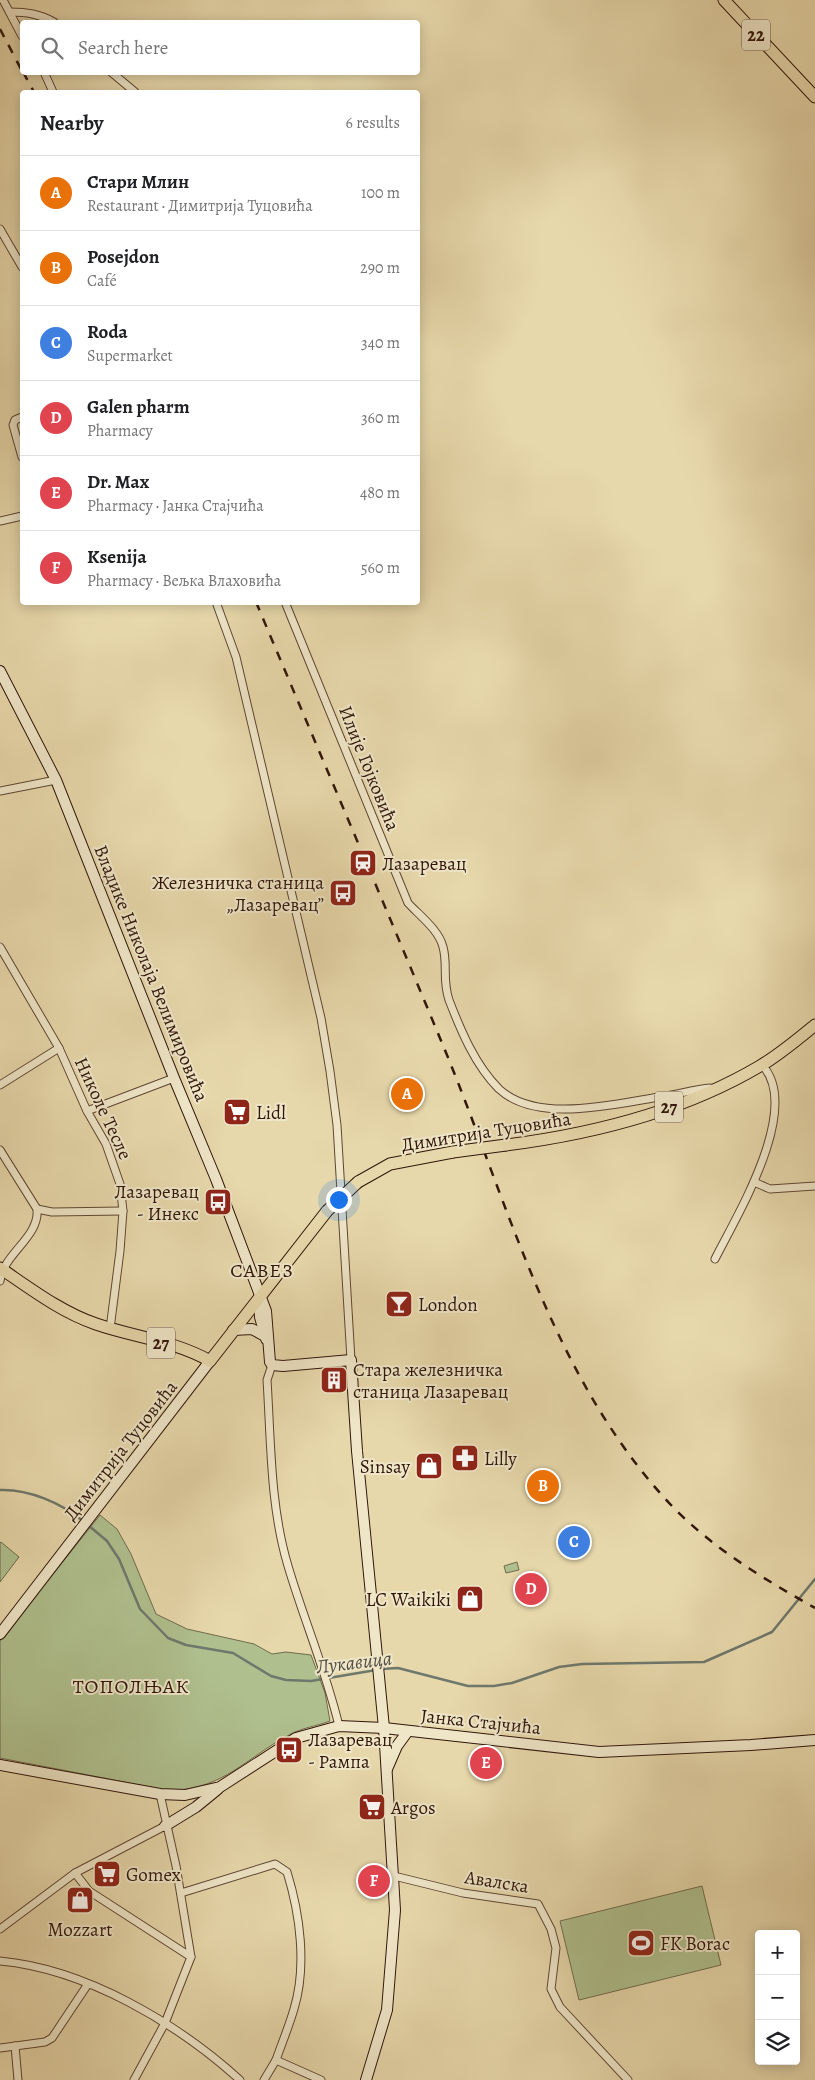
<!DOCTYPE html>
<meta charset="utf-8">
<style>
body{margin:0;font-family:Alegreya,serif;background:#f6f6f6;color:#202124}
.controls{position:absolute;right:15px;bottom:15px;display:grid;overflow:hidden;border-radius:5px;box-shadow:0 2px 12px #0003}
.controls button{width:45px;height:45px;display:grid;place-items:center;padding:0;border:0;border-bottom:1px solid #e0e0e0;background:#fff;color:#202124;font:25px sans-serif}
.you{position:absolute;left:338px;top:1199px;width:18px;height:18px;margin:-12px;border:4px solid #fff;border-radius:50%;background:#1a73e8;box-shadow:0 0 0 8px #1a73e833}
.badge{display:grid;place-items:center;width:32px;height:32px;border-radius:50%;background:#8f2418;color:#fff;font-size:16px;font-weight:700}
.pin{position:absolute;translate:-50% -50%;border:2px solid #fff;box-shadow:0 1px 5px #0006}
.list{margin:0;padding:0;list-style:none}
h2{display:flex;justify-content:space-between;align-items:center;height:65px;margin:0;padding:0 20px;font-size:21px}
h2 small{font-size:16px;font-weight:400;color:#757577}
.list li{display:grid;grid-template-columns:32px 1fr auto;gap:15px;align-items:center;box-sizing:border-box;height:75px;padding:0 20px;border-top:1px solid #e0e0e0}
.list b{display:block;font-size:19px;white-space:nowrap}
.list p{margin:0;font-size:16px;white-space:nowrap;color:#757577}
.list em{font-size:16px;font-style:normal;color:#757577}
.icon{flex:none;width:28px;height:28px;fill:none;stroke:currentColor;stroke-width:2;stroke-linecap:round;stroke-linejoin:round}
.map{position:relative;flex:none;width:815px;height:2080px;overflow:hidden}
.search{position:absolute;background:#fff;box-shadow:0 2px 12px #0003;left:20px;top:20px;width:400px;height:55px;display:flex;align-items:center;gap:12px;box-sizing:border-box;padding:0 18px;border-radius:5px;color:#757577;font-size:19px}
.panel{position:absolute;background:#fff;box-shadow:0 2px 12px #0003;left:20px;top:90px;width:400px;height:515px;border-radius:5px}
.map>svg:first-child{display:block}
.green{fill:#afc08e;stroke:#706b4c}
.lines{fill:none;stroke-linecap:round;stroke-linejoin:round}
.stream{stroke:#6e786d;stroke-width:2.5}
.street-casing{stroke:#5e4633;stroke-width:9}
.secondary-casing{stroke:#30160b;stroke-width:12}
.primary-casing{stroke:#30160b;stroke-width:13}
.street{stroke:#efe6c8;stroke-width:7}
.secondary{stroke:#efe6c8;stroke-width:10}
.primary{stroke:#e7d8ab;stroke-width:11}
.rail{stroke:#30160b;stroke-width:2.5;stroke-dasharray:9 9;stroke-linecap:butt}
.primary-bridge-casing{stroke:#30160b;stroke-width:13;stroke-linecap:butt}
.primary-bridge{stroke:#e7d8ab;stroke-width:11}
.labels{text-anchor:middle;stroke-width:4;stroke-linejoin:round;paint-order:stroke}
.shield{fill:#efe6c8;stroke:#695444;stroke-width:1}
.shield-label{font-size:18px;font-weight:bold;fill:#30160b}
.street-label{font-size:19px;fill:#30160b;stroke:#efe6c8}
.poi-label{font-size:19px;fill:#30160b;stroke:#efe6c8;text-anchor:start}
.neighbourhood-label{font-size:20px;letter-spacing:1px;fill:#30160b;stroke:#efe6c8}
.water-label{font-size:20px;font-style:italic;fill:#544f44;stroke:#efe6c8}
</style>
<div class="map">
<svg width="815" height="2080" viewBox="0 0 815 2080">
<rect width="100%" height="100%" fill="#e7d8ab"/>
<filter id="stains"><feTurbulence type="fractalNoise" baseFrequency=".004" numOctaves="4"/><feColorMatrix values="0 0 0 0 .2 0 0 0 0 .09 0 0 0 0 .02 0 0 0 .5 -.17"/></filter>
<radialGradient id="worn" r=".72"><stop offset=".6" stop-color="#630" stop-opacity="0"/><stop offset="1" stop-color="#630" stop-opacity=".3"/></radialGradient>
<!-- green -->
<g class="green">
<path d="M100,1515L117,1529L131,1554L156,1614L187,1629L254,1644L272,1654L286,1652L311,1655L325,1693L330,1721C317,1726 301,1728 289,1735C244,1759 227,1787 171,1791L0,1758V1641Z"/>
<polygon points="1,1542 19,1557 0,1582 0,1543"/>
<polygon points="517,1562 519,1570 506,1573 504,1566"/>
<polygon points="702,1886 721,1965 579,2000 560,1921"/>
</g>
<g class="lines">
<!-- stream -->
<g class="stream">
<path d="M0,1490C29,1489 61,1503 83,1521"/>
<polyline points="88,1525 107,1541 119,1559 140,1609 168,1638 186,1645 233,1653 271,1676 286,1680 311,1681 376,1670"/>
<polyline points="381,1669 398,1668 468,1686 494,1686 512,1683 559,1667 582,1664 704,1662 772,1632 815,1579"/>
</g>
<!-- street casing -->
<g class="street-casing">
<g id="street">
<polyline points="3,0 22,36"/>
<path d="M10,12C27,12 39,14 54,22"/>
<polyline points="44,72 53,92"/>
<polyline points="111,72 135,92"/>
<polyline points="0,229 22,267"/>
<polyline points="22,417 15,420 13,425 22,457"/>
<polyline points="0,521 22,516"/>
<polyline points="216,602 236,657 321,1018 330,1071 337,1125 351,1360"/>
<path d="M285,602L408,903C420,916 439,930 443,947C448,965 442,979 449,1000C461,1031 475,1065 499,1089C538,1125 618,1103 665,1096C680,1094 695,1089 710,1088"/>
<polyline points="0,791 56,780"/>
<polyline points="0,947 59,1048 87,1111 106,1144 120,1184 123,1211 120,1251 110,1329"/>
<polyline points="0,1085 59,1048"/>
<polyline points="87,1111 174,1078"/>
<polyline points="0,1150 37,1209"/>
<polyline points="754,1182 770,1189 815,1186"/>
<path d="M715,1259C736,1217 803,1108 762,1065"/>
<path d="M0,1281C3,1254 40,1237 37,1209L52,1212L123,1211"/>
<path d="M272,1365L267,1380C271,1441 270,1506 288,1566C304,1620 326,1671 339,1726"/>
<polyline points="75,1873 89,1891 191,1957"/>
<polyline points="394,1876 463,1893 538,1904 551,1929 556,1948 551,1989 560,2007 628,2080"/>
<path d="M181,1893L275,1864L287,1872C300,1914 307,1966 294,2009C289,2026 282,2043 276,2060"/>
<polyline points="0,1929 75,1873 165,1826"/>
<path d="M0,1961C86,1969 177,2023 240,2080"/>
<polyline points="15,2046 18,2080"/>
<polyline points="0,2048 45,2042 52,2038 88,1984"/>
<polyline points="134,2080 165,2023 191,1957 176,1866 160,1794"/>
<polyline points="264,2080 276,2060 321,2080"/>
</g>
</g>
<!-- secondary casing -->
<g class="secondary-casing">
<g id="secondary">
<polyline points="0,671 56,780 174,1078 216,1179 266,1311 270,1362 272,1365 283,1366 351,1360 357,1451 384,1728 395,1910 387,2010 366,2080"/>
<polyline points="259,1299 260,1317 266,1339"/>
<polyline points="233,1330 252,1329 265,1336"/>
<polyline points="0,1634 210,1361"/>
<polyline points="0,1765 160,1794 185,1795 220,1787 296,1738 339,1726 384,1728 599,1752 751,1745 815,1740"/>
<polyline points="387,1769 397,1746 408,1731"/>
<polyline points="165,1826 196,1807 218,1789"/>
</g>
</g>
<!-- primary casing -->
<g class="primary-casing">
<g id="primary">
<polyline points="724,0 815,97"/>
<path d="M506,1145C593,1134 684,1111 760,1066C779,1055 798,1039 815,1025"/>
<polyline points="358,1182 390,1164 453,1152"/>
<path d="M0,1268C31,1289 61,1312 96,1324C134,1337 175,1341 210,1361L327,1211"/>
</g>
</g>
<!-- street -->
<use href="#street" class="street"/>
<!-- secondary -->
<use href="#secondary" class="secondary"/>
<!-- primary -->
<use href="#primary" class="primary"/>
<!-- rail -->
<g class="rail">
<polyline points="0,29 22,71"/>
<polyline points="23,72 34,92"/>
<path d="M256,602C318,749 381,896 442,1043C508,1201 551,1377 671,1505C712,1548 764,1579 815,1608"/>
</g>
<!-- primary-bridge casing -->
<g class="primary-bridge-casing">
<g id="primary-bridge">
<polyline points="453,1152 506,1145"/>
<polyline points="327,1211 358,1182"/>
</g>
</g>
<!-- primary-bridge -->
<use href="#primary-bridge" class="primary-bridge"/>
</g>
<!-- icons -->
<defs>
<g id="station-square" transform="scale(1.4375)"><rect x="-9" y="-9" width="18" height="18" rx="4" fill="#8f2418" stroke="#efe6c8"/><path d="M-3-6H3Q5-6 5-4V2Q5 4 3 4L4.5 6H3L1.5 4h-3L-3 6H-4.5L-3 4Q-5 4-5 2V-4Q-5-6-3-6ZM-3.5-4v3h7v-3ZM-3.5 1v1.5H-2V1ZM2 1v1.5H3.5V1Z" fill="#fff"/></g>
<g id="bus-square" transform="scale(1.4375)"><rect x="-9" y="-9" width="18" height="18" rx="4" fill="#8f2418" stroke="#efe6c8"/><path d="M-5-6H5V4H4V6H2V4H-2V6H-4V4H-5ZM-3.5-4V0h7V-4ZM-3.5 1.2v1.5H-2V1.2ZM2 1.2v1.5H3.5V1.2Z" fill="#fff"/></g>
<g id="supermarket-square" transform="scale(1.4375)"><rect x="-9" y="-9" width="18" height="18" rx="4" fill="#8f2418" stroke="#efe6c8"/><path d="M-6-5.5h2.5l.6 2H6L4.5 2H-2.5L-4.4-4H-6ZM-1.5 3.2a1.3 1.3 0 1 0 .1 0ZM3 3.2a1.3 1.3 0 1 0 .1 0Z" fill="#fff"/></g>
<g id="bar-square" transform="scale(1.4375)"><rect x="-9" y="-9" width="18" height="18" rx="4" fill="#8f2418" stroke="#efe6c8"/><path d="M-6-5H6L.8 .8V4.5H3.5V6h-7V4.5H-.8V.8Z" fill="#fff"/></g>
<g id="building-square" transform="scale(1.4375)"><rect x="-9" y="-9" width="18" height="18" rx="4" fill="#8f2418" stroke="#efe6c8"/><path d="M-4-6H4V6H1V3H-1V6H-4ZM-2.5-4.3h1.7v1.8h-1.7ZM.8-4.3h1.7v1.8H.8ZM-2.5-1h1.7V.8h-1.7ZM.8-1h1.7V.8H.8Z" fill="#fff"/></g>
<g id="pharmacy-square" transform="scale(1.4375)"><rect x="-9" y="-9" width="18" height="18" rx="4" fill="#8f2418" stroke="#efe6c8"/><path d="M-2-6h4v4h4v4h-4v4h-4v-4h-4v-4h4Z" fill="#fff"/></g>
<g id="shop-square" transform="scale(1.4375)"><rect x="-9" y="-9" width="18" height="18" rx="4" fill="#8f2418" stroke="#efe6c8"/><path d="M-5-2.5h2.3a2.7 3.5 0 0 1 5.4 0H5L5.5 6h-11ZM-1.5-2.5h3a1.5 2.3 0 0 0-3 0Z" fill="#fff"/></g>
<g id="stadium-square" transform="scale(1.4375)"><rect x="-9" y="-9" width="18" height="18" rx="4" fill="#8f2418" stroke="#efe6c8"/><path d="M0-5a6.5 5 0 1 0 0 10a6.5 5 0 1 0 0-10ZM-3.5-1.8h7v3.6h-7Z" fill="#fff"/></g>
</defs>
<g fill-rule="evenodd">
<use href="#station-square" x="363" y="863"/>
<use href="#bus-square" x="343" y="893"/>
<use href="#supermarket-square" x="237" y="1112"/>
<use href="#bus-square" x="218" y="1202"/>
<use href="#bar-square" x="399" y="1304"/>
<use href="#building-square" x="334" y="1380"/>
<use href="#pharmacy-square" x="465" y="1458"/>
<use href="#shop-square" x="429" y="1466"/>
<use href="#shop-square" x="470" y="1599"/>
<use href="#bus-square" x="289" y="1750"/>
<use href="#supermarket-square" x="372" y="1807"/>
<use href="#supermarket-square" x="107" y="1874"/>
<use href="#shop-square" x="80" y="1900"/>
<use href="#stadium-square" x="641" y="1943"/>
</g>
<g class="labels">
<!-- shield labels -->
<g class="shield">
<rect x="742" y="19.5" width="28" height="31" rx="4"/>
<rect x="655" y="1091.5" width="28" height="31" rx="4"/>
<rect x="147" y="1327.5" width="28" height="31" rx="4"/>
</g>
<g class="shield-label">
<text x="756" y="41">22</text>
<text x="669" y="1113">27</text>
<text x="161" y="1349">27</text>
</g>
<!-- street labels -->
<g class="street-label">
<text transform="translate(370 768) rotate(68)" y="7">Илије Гојковића</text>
<text transform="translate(152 973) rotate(68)" y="7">Владике Николаја Велимировића</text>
<text transform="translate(104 1108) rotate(65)" y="7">Николе Тесле</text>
<text transform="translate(486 1131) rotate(-9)" y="7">Димитрија Туцовића</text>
<text transform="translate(120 1450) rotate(-52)" y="7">Димитрија Туцовића</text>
<text transform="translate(481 1721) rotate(6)" y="7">Јанка Стајчића</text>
<text transform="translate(497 1881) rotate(9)" y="7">Авалска</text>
</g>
<!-- poi labels -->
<g class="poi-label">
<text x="382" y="870">Лазаревац</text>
<text x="324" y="889" text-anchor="end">Железничка станица<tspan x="324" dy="22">„Лазаревац”</tspan></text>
<text x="256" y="1119">Lidl</text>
<text x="199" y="1198" text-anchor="end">Лазаревац<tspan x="199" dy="22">- Инекс</tspan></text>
<text x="418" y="1311">London</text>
<text x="353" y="1376">Стара железничка<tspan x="353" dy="22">станица Лазаревац</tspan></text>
<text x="484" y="1465">Lilly</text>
<text x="410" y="1473" text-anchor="end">Sinsay</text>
<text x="451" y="1606" text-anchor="end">LC Waikiki</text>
<text x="308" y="1746">Лазаревац<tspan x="308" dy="22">- Рампа</tspan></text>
<text x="391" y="1814">Argos</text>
<text x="126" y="1881">Gomex</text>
<text x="80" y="1936" text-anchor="middle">Mozzart</text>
<text x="660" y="1950">FK Borac</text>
</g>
<!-- neighbourhood labels -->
<g class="neighbourhood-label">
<text x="262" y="1277">САВЕЗ</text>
<text x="131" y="1693">ТОПОЛЊАК</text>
</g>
<!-- water labels -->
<g class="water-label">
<text transform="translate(354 1662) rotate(-7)" y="7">Лукавица</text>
</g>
</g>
<rect width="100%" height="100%" filter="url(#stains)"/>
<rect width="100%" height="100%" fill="url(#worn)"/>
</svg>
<div class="controls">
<button>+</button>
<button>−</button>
<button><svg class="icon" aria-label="layers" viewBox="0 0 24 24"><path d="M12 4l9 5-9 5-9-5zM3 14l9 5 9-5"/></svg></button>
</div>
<div class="you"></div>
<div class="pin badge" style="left:407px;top:1094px;background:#e8710a">A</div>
<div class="pin badge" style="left:543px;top:1486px;background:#e8710a">B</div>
<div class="pin badge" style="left:574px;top:1542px;background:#3f7fe0">C</div>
<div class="pin badge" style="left:531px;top:1589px;background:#e0444e">D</div>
<div class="pin badge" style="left:486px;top:1763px;background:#e0444e">E</div>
<div class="pin badge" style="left:374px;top:1881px;background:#e0444e">F</div>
<div class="search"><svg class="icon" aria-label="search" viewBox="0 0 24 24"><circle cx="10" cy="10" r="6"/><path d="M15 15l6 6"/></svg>Search here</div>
<section class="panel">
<h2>Nearby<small>6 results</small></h2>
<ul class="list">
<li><span class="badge" style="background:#e8710a">A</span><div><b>Стари Млин</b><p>Restaurant · Димитрија Туцовића</p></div><em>100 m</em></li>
<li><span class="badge" style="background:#e8710a">B</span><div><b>Posejdon</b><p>Café</p></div><em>290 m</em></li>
<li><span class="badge" style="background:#3f7fe0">C</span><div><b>Roda</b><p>Supermarket</p></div><em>340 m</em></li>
<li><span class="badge" style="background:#e0444e">D</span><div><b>Galen pharm</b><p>Pharmacy</p></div><em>360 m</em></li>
<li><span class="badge" style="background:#e0444e">E</span><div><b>Dr. Max</b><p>Pharmacy · Јанка Стајчића</p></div><em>480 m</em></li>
<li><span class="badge" style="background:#e0444e">F</span><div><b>Ksenija</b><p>Pharmacy · Вељка Влаховића</p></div><em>560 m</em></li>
</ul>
</section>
</div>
